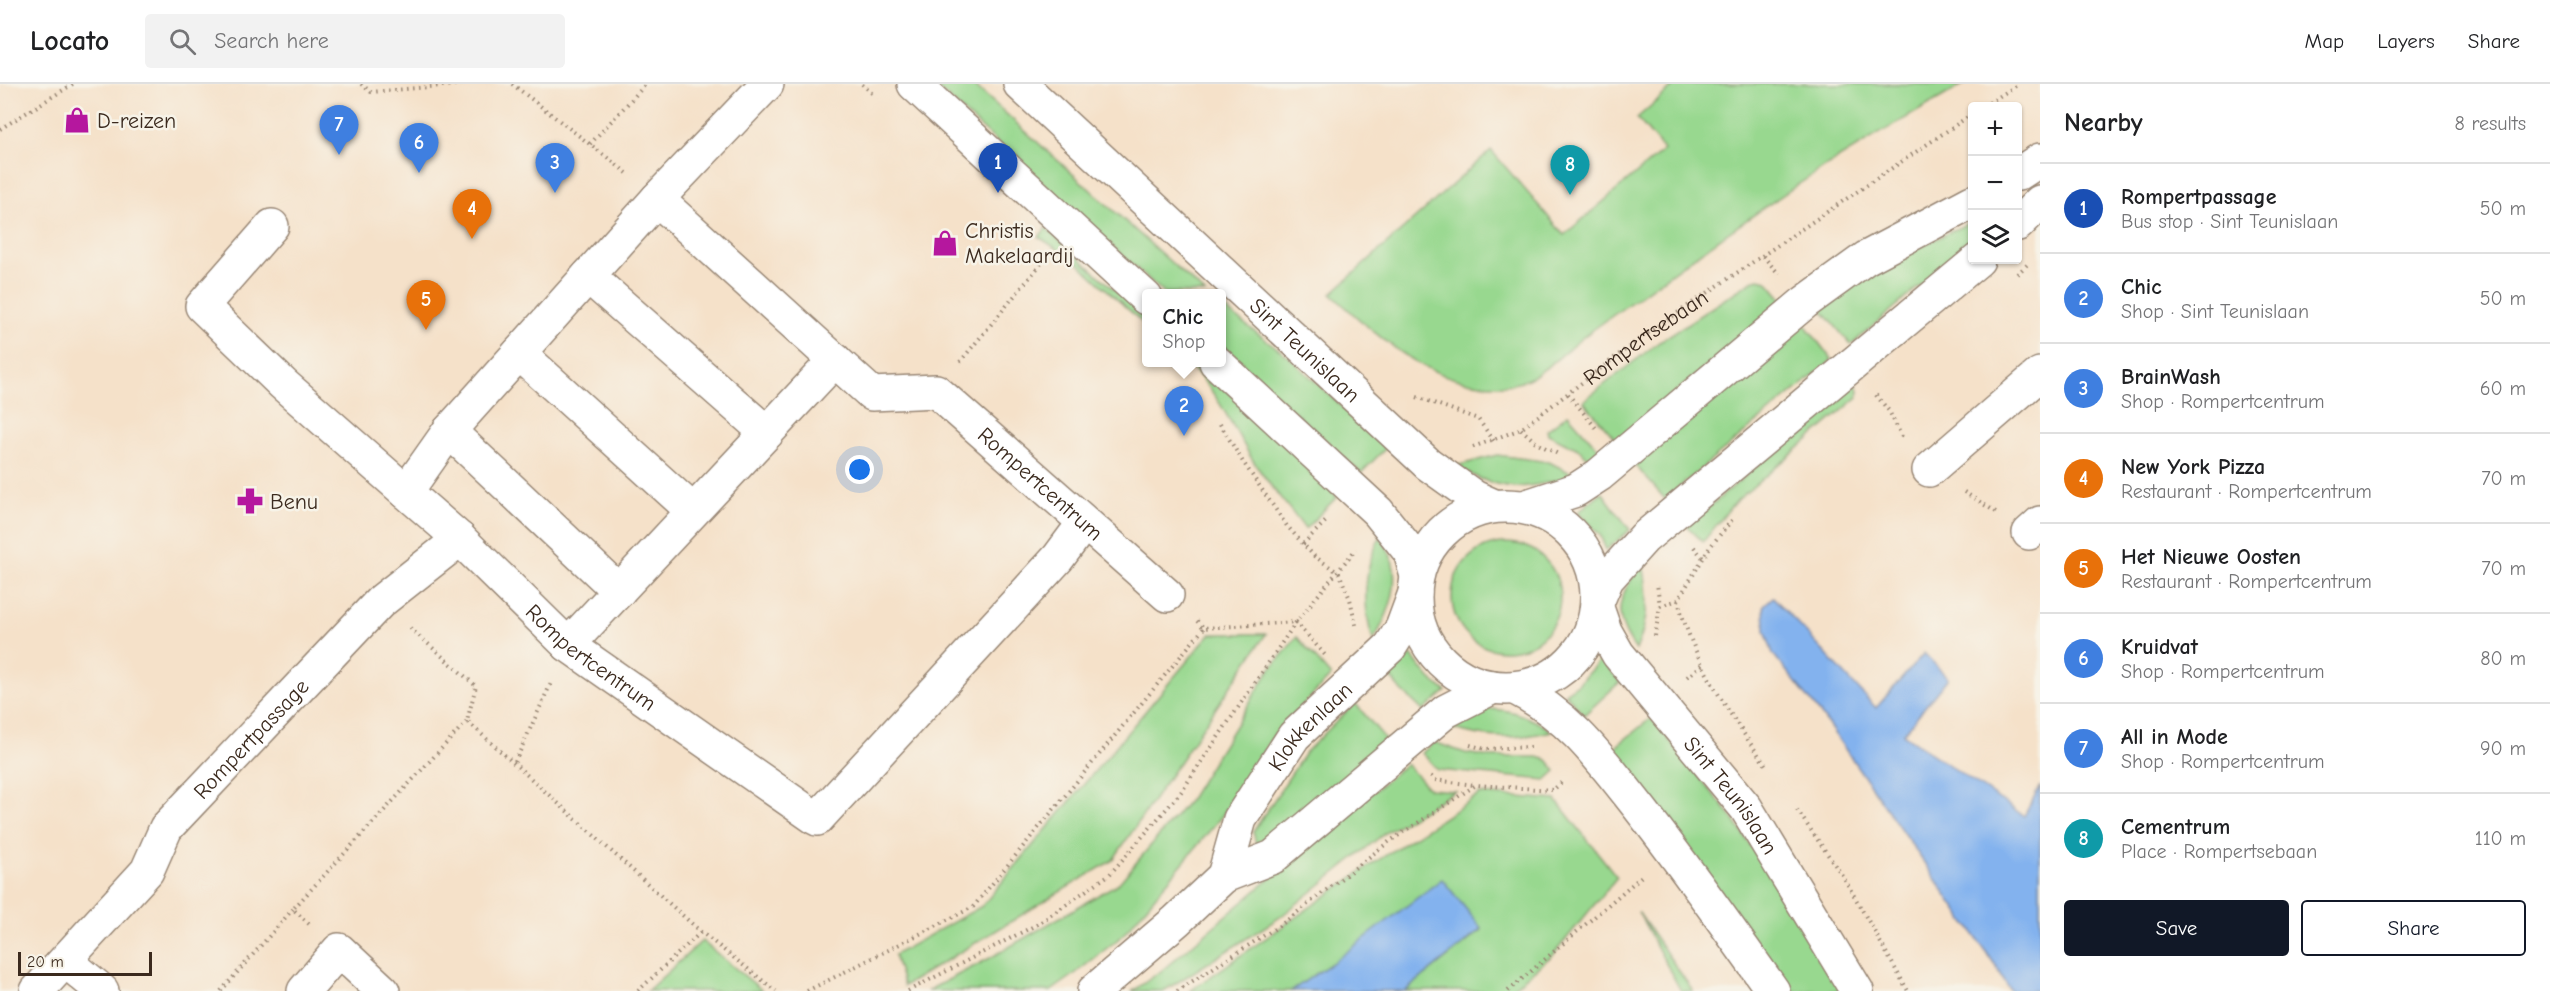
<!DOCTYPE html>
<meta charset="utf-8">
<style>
body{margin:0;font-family:"Comic Neue",sans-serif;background:#f2f2f2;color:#202124}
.controls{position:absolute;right:18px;top:18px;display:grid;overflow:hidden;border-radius:6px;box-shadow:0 2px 4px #0004}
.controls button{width:54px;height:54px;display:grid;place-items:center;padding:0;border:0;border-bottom:2px solid #e0e0e0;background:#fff;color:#202124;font:30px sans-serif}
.scale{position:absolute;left:18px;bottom:15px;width:134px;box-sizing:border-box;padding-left:6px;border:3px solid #3b2a1e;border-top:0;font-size:16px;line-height:21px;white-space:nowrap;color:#3b2a1e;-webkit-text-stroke:4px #f7f3e8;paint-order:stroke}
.you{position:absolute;left:860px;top:386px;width:21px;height:21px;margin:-15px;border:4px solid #fff;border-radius:50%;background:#1a73e8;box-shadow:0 0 0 9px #1a73e833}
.badge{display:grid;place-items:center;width:39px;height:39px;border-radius:50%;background:#111827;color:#fff;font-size:20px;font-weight:700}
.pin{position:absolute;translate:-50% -50px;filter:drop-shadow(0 2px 3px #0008)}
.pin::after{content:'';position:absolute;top:32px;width:21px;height:18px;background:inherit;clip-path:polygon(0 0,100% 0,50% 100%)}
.popup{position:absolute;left:1142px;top:205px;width:84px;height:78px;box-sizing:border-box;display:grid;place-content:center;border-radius:6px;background:#fff;filter:drop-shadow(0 2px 4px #0005);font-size:20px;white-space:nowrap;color:#757577}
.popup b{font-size:22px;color:#202124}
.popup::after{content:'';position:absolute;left:50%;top:100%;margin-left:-12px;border:12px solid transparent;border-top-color:#fff}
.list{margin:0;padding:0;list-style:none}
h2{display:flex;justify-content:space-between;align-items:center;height:78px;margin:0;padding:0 24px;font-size:26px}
h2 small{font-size:20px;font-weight:400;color:#757577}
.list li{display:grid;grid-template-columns:39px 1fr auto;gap:18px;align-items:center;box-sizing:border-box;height:90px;padding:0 24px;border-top:2px solid #e0e0e0}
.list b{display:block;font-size:22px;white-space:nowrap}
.list p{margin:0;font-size:20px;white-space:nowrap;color:#757577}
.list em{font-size:20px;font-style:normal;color:#757577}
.actions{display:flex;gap:12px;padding:18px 24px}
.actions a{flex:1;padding:14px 0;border:2px solid #111827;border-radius:6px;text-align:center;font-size:21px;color:#111827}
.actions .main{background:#111827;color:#fff}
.icon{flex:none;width:33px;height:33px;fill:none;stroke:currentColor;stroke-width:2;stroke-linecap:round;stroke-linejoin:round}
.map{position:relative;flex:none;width:2040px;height:907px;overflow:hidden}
header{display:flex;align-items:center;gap:36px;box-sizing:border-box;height:84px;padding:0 30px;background:#fff;border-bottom:2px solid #e0e0e0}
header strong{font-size:28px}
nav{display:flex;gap:33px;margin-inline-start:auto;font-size:21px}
.search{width:420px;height:54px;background:#f2f2f2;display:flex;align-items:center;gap:15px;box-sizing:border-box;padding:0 21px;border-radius:6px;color:#757577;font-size:22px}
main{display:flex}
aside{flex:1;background:#fff}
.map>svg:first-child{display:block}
.green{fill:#98d88f;stroke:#6a8156;stroke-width:1.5}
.water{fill:#83b2ee;stroke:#5f6e86;stroke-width:1.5}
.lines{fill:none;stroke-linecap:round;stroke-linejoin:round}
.minor-casing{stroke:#988674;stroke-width:36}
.path{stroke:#988674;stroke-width:4;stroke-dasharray:1.5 4.5;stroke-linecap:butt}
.minor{stroke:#fff;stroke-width:33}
.labels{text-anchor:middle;stroke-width:5;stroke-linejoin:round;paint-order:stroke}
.poi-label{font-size:22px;fill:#3b2a1e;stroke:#f7f3e8;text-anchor:start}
.street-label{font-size:22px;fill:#3b2a1e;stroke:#f7f3e8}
</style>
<header>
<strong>Locato</strong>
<div class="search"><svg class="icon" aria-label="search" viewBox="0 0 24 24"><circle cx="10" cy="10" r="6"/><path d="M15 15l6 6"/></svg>Search here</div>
<nav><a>Map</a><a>Layers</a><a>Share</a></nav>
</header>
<main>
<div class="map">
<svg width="2040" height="907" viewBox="0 0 2040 907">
<rect width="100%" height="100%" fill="#f7f3e8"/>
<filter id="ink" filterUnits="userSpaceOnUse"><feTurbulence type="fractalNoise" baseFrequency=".0167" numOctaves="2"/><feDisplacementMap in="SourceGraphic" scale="12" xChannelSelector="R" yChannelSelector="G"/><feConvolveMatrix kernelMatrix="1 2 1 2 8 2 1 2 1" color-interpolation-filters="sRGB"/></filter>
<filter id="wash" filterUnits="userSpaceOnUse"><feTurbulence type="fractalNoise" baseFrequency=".008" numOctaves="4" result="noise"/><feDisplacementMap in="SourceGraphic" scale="24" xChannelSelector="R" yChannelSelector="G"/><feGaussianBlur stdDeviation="1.35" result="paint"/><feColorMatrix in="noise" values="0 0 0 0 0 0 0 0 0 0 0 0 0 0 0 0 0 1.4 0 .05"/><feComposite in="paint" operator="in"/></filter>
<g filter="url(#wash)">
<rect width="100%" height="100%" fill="#f5e1c9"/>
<!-- green -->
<g class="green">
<polygon points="933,0 973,0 1205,209 1164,209"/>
<path d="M1676,0H1964C1912,31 1859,60 1808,94C1734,143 1662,196 1590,248C1563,267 1537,301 1503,301C1430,303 1381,255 1331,210L1491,66L1564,151L1664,66L1637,34Z"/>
<polygon points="1972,137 1972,157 1851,261 1820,224 1864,191"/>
<polygon points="1046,144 1146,234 1146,242 1077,178 1039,153"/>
<polygon points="1759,195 1767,197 1784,217 1617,357 1583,317 1659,258 1752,197"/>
<polygon points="1222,223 1288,272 1386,364 1361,389 1222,262"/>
<polygon points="1803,238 1832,276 1665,415 1634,380"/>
<path d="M1187,279H1196L1249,326L1337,413L1305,445C1288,422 1267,399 1252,375C1232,342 1216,305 1187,279Z"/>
<polygon points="1854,299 1859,306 1858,313 1734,419 1703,458 1687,442"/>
<polygon points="1568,330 1603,370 1593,378 1578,365 1548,350 1547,346"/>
<path d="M1497,371L1549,378L1575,391C1527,406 1501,410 1456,382Z"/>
<polygon points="1602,408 1630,446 1606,466 1600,451 1578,428"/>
<path d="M1380,453C1406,486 1393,524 1373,557C1362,521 1362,487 1380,453Z"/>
<circle cx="1506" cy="513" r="54"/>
<path d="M1643,479C1649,512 1649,536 1636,566C1610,530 1618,512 1643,479Z"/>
<polygon points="1210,550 1266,550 1113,776 904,902 894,871 982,822"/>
<polygon points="1297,553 1331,592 1274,651 1222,732 1122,852 1071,893 1051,907 927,907 990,874 1119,799 1190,715 1269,587"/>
<polygon points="1411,571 1430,595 1446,607 1423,627 1397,602 1389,590"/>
<polygon points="1601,575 1620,598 1584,631 1565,609 1578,600"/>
<polygon points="1355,619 1387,657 1268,759 1260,761 1256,759 1253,748 1305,669"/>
<path d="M1488,625C1513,625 1531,634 1552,647C1516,656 1485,655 1450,644L1467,631Z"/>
<polygon points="1651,634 1732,733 1843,907 1788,907 1612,666"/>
<polygon points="1434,658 1465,669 1490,673 1538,673 1547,676 1556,687 1546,696 1438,686 1422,669"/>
<polygon points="1406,680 1429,705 1455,707 1385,749 1279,834 1170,903 1163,907 1133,907 1161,887"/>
<polygon points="1480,710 1556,716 1617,793 1554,870 1509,907 1405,907 1482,846 1332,879 1291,907 1190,907 1369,782"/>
<polygon points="1638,828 1693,907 1681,907"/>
<polygon points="702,857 763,907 647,907"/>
</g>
<!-- water -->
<g class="water">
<polygon points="1773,513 1876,624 1924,569 1948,594 1903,650 2024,732 2040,702 2040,907 2010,907 1998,885 1820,629 1773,570 1765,546 1764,521"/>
<polygon points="1442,795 1482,845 1405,907 1291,907 1332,879"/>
</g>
</g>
<g filter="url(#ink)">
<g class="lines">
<!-- minor casing -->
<g class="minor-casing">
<g id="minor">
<path id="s2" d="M767,0L657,115L449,347L406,408L460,455L568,561L817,735L1058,474L1084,439"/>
<polyline points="914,0 1146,214"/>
<path id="s3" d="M1020,0L1428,380L1474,413L1494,422"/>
<polyline points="2018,90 2040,76"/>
<path id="s4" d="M657,115L872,310L936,307L1167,511"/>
<polyline points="2018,140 2040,118"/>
<polyline points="272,142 202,222 283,300 406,408"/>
<polyline points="588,192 767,349"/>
<polyline points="519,269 693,427"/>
<polyline points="1216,278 1378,428 1410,468 1417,492"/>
<polyline points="449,347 619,507"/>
<polyline points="1929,386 2040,290"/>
<circle cx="1506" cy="513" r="91"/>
<polyline points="1524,423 1576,406 1599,391 1804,219 1866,174 1972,118"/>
<polyline points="2029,449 2040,439"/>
<polyline points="1598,516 1607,495 1644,454 1978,176"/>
<path id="s5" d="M1597,524L1605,547L1618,570L1746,724L1857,907"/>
<polyline points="568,561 835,276"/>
<path d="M1515,604C1572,633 1602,677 1641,726C1687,785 1730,846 1773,907"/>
<path id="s6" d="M1224,792L1240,735L1294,652L1390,563L1402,544L1415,509"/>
<polyline points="66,877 102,907"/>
<path id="s7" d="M37,907L147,787L166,744L380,518L460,455"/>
<polyline points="304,907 339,866 383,907"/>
<polyline points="1094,907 1176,837 1224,792 1273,773 1446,627 1493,603"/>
</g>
</g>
<!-- path -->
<g class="path">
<polyline points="361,0 371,8 464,0"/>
<polyline points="512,0 627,89"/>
<polyline points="862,0 875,12"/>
<polyline points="1984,22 2019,0"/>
<polyline points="0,45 73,0"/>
<polyline points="590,60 646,0"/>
<polyline points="1763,172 1779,190"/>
<polyline points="2017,190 2029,179"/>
<polyline points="960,278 1045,175"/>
<polyline points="1568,310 1596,344"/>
<polyline points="1876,311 1889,327 1903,355"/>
<polyline points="1417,313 1478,335 1494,357"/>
<polyline points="1220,340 1243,378 1287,442 1314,472 1339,489 1350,515 1356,541"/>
<polyline points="1521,345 1538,360 1558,370"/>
<path id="s1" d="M1473,363L1521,345L1642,253L1972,30"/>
<polyline points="1964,408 1996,428"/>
<polyline points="1303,460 1328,435"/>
<polyline points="1694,463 1703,474"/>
<path d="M1678,516C1693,578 1731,632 1767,683"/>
<polyline points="1660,522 1678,516 1710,463 1732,436"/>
<polyline points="1197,537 1204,544 1296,538 1325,571"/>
<polyline points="410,544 476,602 467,637 701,848 776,907"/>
<polyline points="1655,552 1660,522 1657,500"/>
<polyline points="1687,593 1703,580"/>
<polyline points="1470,661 1485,665 1531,663"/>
<polyline points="515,678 552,597"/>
<polyline points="1431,692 1434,696 1475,701"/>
<polyline points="1797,726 1844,794 1908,907"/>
<polyline points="309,840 293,825 467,637"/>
<polyline points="221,907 293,825"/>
<polyline points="638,907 701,848"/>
<polyline points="807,907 973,823 1204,544"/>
<polyline points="908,907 1038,840 1110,790 1181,708 1296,538 1356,465"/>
<polyline points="1177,907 1282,840 1390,757 1476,701 1553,706 1564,696"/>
<polyline points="1508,907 1643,791"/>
</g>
<!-- minor -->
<use href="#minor" class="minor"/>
</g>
</g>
<!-- icons -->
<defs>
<g id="shop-bare" transform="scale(2.07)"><path d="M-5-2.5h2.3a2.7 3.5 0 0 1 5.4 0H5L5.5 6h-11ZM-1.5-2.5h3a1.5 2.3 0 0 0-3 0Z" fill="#b5179e" stroke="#f7f3e8" stroke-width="2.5" paint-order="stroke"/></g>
<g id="pharmacy-bare" transform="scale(2.07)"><path d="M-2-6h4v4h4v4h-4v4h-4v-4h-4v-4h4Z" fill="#b5179e" stroke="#f7f3e8" stroke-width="2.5" paint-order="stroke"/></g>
</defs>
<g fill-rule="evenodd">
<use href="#shop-bare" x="77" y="36"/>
<use href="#shop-bare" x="945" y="159"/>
<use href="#pharmacy-bare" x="250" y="417"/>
</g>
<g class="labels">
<!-- poi labels -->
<g class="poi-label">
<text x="97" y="44">D-reizen</text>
<text x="965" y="154">Christis<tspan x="965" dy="25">Makelaardij</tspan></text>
<text x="270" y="425">Benu</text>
</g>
<!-- street labels -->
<g class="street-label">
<text dy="8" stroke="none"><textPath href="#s1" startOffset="206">Rompertsebaan</textPath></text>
<text dy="8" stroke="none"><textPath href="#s3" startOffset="390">Sint Teunislaan</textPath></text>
<text dy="8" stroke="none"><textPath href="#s4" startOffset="494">Rompertcentrum</textPath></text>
<text dy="8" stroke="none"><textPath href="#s2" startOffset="794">Rompertcentrum</textPath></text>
<text dy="8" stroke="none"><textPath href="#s6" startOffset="176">Klokkenlaan</textPath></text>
<text dy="8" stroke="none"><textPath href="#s7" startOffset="333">Rompertpassage</textPath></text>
<text dy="8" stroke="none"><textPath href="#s5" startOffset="232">Sint Teunislaan</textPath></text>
</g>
</g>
</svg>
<div class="controls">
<button>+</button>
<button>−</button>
<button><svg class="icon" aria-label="layers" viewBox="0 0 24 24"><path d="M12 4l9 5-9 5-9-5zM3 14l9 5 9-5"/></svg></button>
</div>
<div class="scale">20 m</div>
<div class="you"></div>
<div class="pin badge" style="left:998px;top:109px;background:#1a4fb4">1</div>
<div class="pin badge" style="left:1184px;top:352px;background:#3f7fe0">2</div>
<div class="popup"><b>Chic</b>Shop</div>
<div class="pin badge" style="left:555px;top:109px;background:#3f7fe0">3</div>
<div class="pin badge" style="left:472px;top:155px;background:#e8710a">4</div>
<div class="pin badge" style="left:426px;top:246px;background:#e8710a">5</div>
<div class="pin badge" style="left:419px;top:89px;background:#3f7fe0">6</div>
<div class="pin badge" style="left:339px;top:71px;background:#3f7fe0">7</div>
<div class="pin badge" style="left:1570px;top:111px;background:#0f9aa8">8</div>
</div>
<aside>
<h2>Nearby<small>8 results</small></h2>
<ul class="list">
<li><span class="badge" style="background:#1a4fb4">1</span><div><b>Rompertpassage</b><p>Bus stop · Sint Teunislaan</p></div><em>50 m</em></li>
<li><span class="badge" style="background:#3f7fe0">2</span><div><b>Chic</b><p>Shop · Sint Teunislaan</p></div><em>50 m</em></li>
<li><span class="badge" style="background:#3f7fe0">3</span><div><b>BrainWash</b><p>Shop · Rompertcentrum</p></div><em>60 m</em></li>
<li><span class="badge" style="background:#e8710a">4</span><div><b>New York Pizza</b><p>Restaurant · Rompertcentrum</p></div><em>70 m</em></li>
<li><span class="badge" style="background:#e8710a">5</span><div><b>Het Nieuwe Oosten</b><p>Restaurant · Rompertcentrum</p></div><em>70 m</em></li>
<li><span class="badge" style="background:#3f7fe0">6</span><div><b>Kruidvat</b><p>Shop · Rompertcentrum</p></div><em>80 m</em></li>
<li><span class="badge" style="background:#3f7fe0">7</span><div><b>All in Mode</b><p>Shop · Rompertcentrum</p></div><em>90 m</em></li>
<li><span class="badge" style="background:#0f9aa8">8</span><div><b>Cementrum</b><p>Place · Rompertsebaan</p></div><em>110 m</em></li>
</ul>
<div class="actions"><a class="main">Save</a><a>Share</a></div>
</aside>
</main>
